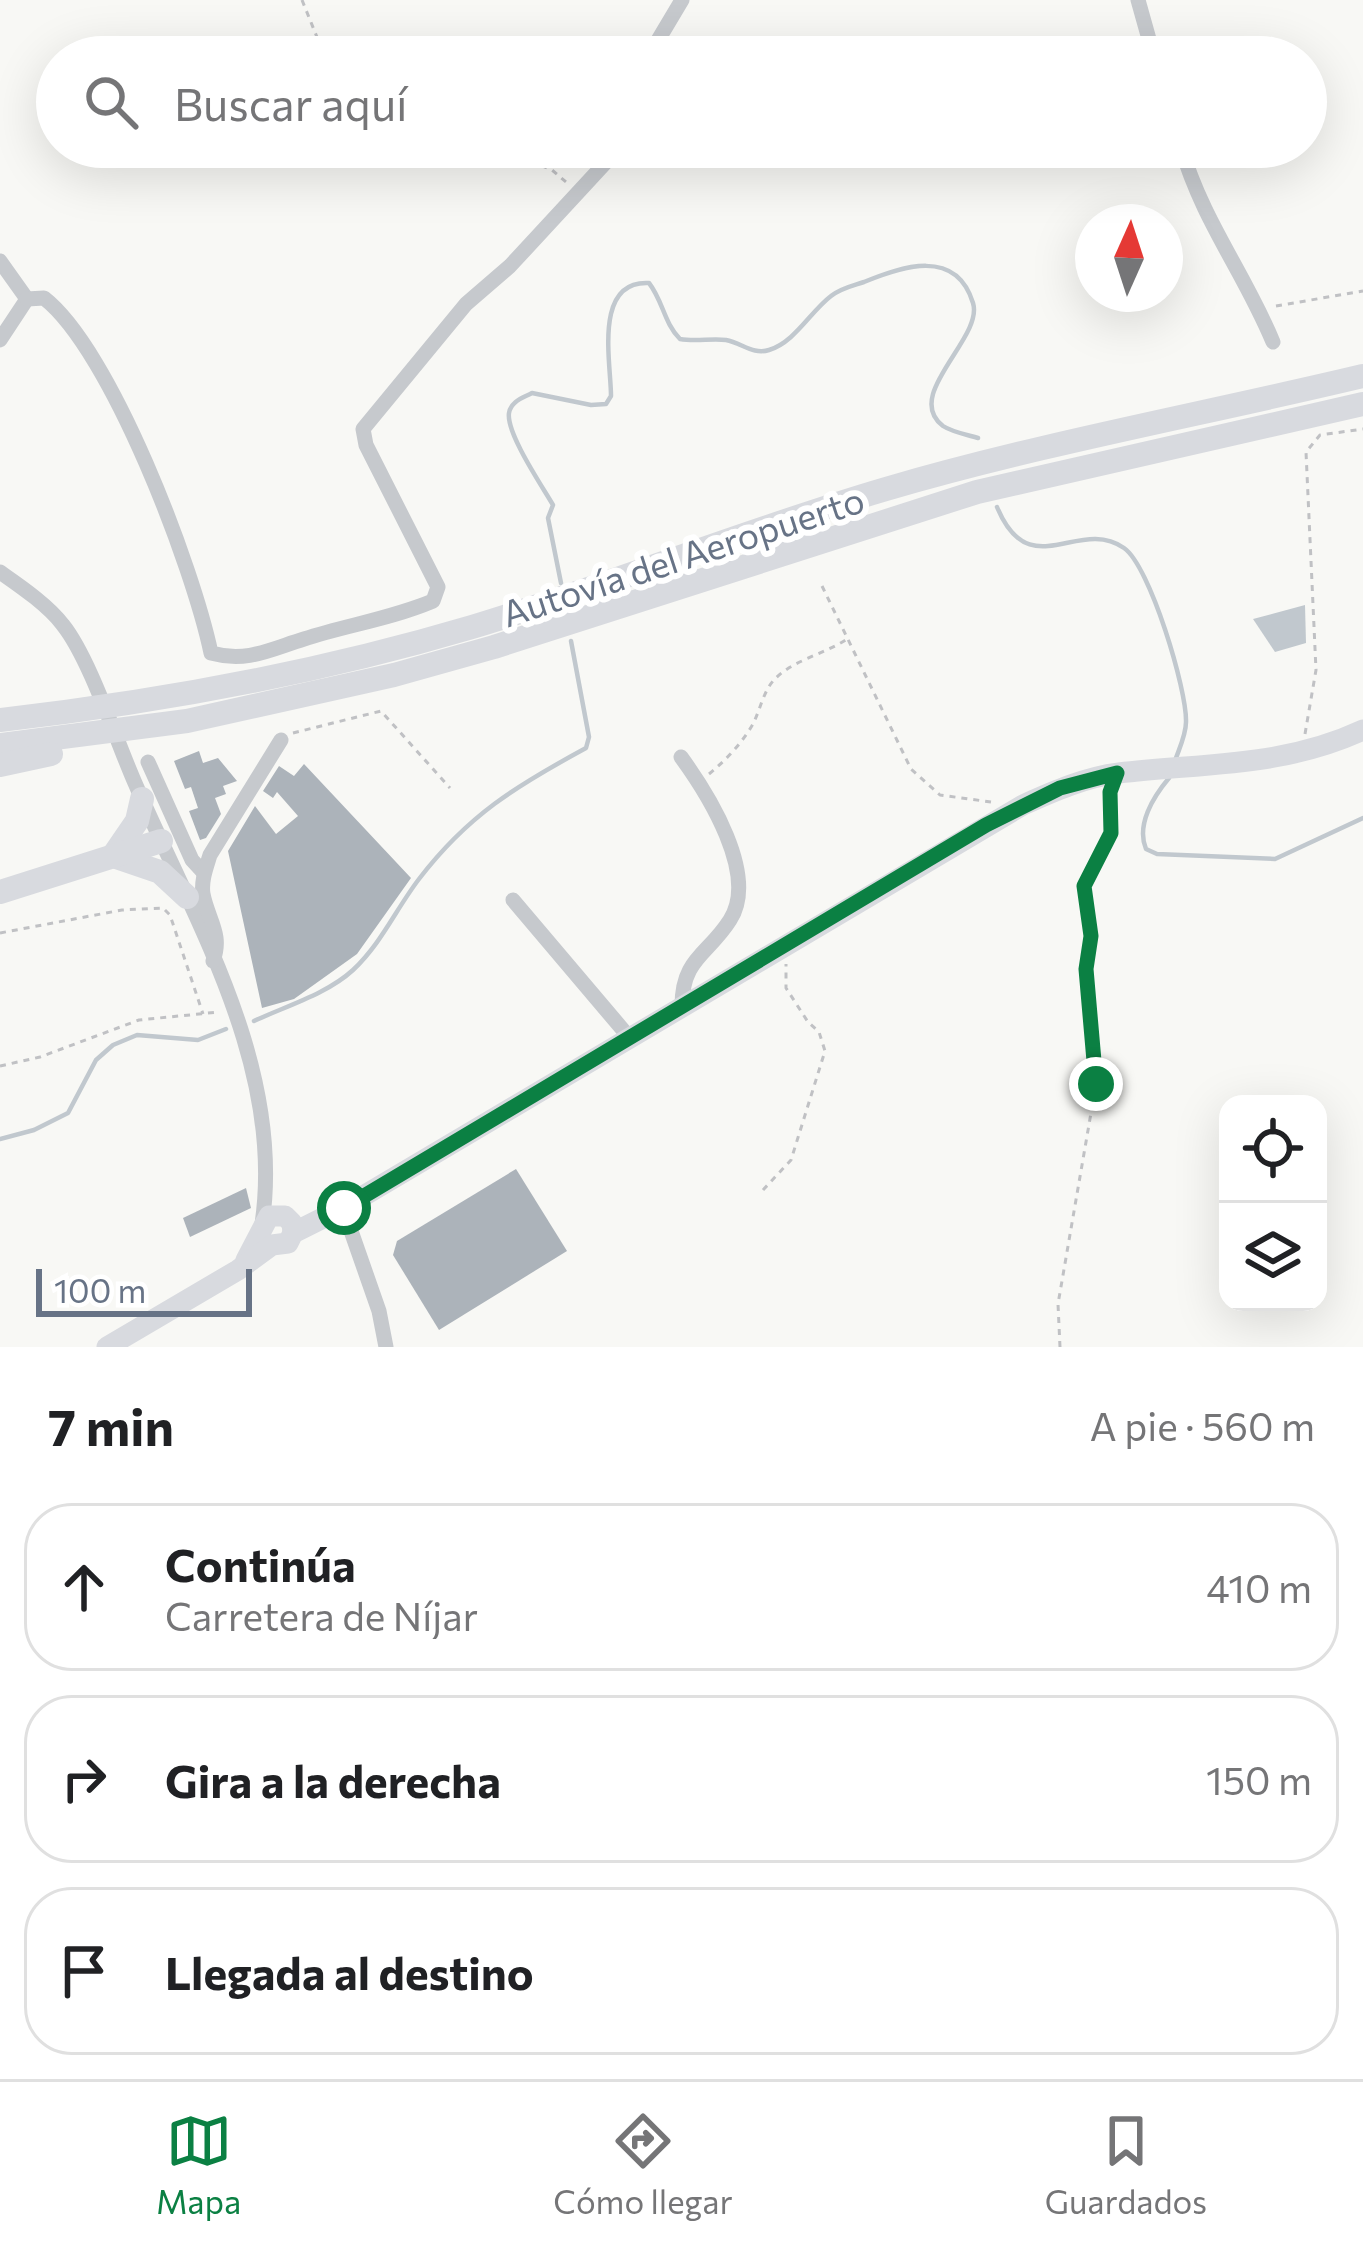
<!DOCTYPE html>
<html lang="es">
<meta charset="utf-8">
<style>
body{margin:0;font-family:Commissioner,sans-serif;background:#f6f6f6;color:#202124}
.controls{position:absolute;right:36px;bottom:36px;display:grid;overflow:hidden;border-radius:24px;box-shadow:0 12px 48px #0002}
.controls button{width:108px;height:108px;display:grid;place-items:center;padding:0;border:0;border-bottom:3px solid #e0e0e0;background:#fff;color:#202124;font:60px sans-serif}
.compass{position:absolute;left:1075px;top:204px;width:108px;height:108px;border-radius:50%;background:#fff;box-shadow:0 12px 48px #0002;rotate:3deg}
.scale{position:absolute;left:36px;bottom:30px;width:216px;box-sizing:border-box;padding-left:12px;border:6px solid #677386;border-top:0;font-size:33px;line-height:42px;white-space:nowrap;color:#677386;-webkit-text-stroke:9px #fff;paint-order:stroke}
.stop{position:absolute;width:36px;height:36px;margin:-27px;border:9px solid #0b8043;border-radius:50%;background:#fff}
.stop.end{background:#0b8043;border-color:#fff;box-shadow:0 3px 12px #0008}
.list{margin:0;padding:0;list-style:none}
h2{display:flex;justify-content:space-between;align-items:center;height:156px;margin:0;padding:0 48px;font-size:51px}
h2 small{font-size:39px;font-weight:400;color:#757577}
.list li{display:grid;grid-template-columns:78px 1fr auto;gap:36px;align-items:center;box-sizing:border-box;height:168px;margin:0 24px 24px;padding:0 24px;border:3px solid #e0e0e0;border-radius:48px}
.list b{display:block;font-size:45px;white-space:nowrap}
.list p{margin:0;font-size:39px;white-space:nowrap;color:#757577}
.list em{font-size:39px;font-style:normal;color:#757577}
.icon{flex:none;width:66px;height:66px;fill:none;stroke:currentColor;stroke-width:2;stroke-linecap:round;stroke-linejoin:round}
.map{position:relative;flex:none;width:1363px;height:1347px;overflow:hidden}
.search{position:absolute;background:#fff;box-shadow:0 12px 48px #0002;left:36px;right:36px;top:36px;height:132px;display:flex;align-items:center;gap:30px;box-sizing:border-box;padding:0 42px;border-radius:66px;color:#757577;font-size:45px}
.sheet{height:732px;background:#fff}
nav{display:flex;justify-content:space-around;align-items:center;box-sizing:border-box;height:168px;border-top:3px solid #e0e0e0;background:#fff;font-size:33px;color:#757577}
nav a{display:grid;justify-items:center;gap:6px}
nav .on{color:#0b8043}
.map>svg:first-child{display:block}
.water{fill:#c1c8ce}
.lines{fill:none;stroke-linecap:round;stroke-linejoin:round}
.stream{stroke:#c1c8ce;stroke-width:4.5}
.building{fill:#acb3ba}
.path{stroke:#c0c1c4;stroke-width:3;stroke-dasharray:6 6;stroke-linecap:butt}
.minor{stroke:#c6c9cd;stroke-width:15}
.major{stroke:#d8dadf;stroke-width:21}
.highway{stroke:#d8dadf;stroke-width:24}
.route{stroke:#0b8043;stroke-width:15}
.labels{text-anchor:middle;stroke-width:12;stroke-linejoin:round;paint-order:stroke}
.street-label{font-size:36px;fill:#677386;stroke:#fff}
</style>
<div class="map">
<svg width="1363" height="1347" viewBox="0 0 1363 1347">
<rect width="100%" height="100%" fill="#f8f8f5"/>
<!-- water -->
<polygon class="water" points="1305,605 1306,643 1275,652 1253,619"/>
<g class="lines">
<!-- stream -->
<g class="stream">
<path d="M997,507C1030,586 1078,516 1124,548C1150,566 1187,690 1186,722C1186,734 1180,747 1176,758"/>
<path d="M561,583L548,518L553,505C542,486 506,433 509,413C511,401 523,398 532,393L591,405L606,404L611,396C611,363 593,280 649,283C663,301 664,323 680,339C696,342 711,338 726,340C742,343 753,355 769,350C795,342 810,312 831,296C841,288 852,286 864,282C901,267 956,247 973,303C984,338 902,395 943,426C952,432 968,435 978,438"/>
<path d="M1169,778C1153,797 1136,825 1146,849L1157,854L1275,859L1363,818"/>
<path d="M254,1021C286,1006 327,994 353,970C381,944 396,909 419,879C468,815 516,786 586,748L589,737L571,641"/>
<polyline points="0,1139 34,1130 68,1113 96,1060 113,1045 137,1035 198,1040 226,1029"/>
</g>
</g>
<!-- building -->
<g class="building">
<polygon points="199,751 203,763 218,758 237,781 223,786 226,794 215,798 221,814 206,838 200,840 189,811 198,808 191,787 185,789 174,761"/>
<polygon points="304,764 411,878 357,954 294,999 262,1008 228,851 255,806 276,834 298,816 277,792 273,798 263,791 279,766 294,776"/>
<polygon points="516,1169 567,1251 439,1330 393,1255 397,1241"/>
<polygon points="246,1188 251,1208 190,1237 183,1218"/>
</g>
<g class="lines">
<!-- path -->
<g class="path">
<polyline points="302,0 325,57"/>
<polyline points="497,147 552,170 566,182"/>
<polyline points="1276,306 1363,291"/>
<polyline points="822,586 911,769 940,795 991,802"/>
<polyline points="293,733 381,711 450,788"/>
<polyline points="1305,734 1316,670 1306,452 1320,435 1363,429"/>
<path d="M709,774C726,760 742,743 753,724C760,710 763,693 773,681C790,661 825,654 847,639"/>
<polyline points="0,933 122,910 163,908 170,915 203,1014"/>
<polyline points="0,1066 40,1057 139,1020 219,1012"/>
<polyline points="763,1190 791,1160 825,1051 819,1032 808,1022 786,988 786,964"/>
<polyline points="1060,1347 1058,1304 1096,1084 1086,969 1091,936 1084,886 1111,833 1110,791"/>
</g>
<!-- minor -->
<g class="minor">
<polyline points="1138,0 1154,57"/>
<polyline points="648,57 682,0"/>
<path d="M1181,147C1203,222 1244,272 1273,342"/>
<polyline points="0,261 27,299 0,340"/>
<path d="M27,299L44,298C111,350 193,567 211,653C247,663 271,649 304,639C347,625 390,619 433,601L438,587L366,445L363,429L466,304L510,266L620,147"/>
<path d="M0,572C20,586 48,605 63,625C90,659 116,740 135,783C195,922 285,1067 262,1224"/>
<path d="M681,757C708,794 759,875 730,920C708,955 682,958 682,1006"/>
<polyline points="148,762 192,860 204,873"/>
<polyline points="513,900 629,1037"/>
<path d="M213,961C223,934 208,920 203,894C201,881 206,868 210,855L281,740"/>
<polyline points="343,1208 379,1311 386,1347"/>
</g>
<!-- major -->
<g class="major">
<polyline points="246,1260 269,1216 285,1216 292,1223 293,1233"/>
<path d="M107,1347L238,1270L272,1245L288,1243L293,1233L343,1208L1023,805C1054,791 1086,777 1119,773C1204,763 1284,767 1363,730"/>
</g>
<!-- highway -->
<g class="highway">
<path d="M0,720C160,702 317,673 472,627C611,585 746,530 886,489C1043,443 1204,414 1363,376"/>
<polyline points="0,745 187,721 394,675 494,647 977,492 1363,404"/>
<polyline points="0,765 51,754"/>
<polyline points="113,856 137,821 142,799"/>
<polyline points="116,857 160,872 187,897"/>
<polyline points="0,892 161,841"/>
</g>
</g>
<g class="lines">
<!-- route -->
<polyline class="route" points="344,1208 986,825 1060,788 1117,773 1110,792 1111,833 1084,886 1091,936 1086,969 1096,1084"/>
</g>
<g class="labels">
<!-- street labels -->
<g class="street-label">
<text transform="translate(683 557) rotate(-18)" y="13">Autovía del Aeropuerto</text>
</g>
</g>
</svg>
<div class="controls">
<button><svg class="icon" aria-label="locate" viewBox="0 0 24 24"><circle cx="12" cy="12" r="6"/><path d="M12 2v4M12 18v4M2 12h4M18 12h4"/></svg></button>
<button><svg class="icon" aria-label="layers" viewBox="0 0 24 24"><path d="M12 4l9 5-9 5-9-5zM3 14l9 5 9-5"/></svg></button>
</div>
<svg class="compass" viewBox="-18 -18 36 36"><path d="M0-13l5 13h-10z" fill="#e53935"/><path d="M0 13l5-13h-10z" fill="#757577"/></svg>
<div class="scale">100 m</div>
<div class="stop" style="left:344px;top:1208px"></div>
<div class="stop end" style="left:1096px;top:1084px"></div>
<div class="search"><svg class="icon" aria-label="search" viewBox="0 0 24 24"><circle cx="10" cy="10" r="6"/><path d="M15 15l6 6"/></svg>Buscar aquí</div>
</div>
<section class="sheet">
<h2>7 min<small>A pie · 560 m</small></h2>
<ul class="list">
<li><svg class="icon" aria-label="ahead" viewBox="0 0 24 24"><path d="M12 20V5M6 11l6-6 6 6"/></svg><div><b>Continúa</b><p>Carretera de Níjar</p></div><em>410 m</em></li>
<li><svg class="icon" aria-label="right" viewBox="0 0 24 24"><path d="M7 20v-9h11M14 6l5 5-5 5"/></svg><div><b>Gira a la derecha</b></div><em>150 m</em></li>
<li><svg class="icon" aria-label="arrive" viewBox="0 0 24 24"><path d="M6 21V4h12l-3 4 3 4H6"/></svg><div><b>Llegada al destino</b></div></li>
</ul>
</section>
<nav>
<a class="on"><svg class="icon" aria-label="map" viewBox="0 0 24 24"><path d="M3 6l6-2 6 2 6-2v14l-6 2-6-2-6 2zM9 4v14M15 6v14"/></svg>Mapa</a>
<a><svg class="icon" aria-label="directions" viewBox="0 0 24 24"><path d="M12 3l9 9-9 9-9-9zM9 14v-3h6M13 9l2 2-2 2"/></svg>Cómo llegar</a>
<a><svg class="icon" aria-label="saved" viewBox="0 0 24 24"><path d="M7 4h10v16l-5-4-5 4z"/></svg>Guardados</a>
</nav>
